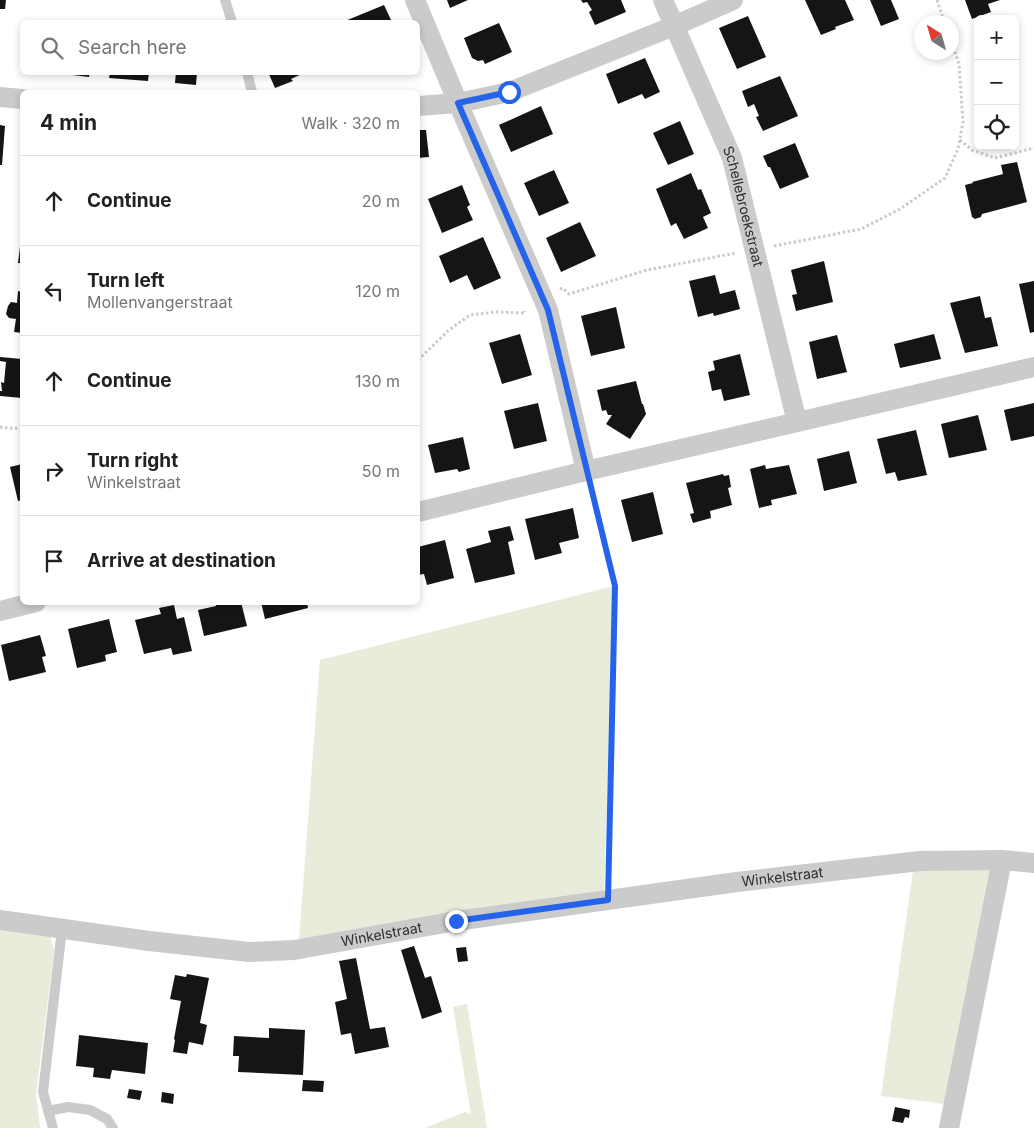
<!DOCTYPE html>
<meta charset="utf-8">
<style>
body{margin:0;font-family:Inter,sans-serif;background:#f6f6f6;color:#202124}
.controls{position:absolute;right:15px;top:15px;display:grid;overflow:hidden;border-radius:8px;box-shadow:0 2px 8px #0003}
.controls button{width:45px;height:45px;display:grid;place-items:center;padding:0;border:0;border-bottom:1px solid #e0e0e0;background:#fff;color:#202124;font:25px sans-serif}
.compass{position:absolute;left:914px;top:15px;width:45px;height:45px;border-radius:50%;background:#fff;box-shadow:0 2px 8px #0003;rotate:323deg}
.stop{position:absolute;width:15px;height:15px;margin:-11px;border:4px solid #2563eb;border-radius:50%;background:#fff}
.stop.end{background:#2563eb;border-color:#fff;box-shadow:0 1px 5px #0008}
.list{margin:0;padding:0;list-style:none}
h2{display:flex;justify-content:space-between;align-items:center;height:65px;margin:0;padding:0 20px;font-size:21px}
h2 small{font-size:16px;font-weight:400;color:#757577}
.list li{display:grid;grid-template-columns:32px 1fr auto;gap:15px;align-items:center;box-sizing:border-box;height:90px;padding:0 20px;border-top:1px solid #e0e0e0}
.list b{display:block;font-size:19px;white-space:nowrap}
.list p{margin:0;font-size:16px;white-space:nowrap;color:#757577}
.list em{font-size:16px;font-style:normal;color:#757577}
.icon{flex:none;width:28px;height:28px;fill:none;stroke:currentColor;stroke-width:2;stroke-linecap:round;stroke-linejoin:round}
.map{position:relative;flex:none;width:1034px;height:1128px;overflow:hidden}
.search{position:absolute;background:#fff;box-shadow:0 2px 8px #0003;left:20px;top:20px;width:400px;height:55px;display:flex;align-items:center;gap:12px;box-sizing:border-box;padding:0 18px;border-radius:8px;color:#757577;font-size:19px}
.panel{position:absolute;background:#fff;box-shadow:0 2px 8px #0003;left:20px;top:90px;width:400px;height:515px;border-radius:8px}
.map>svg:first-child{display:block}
.green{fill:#e7ecdb}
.building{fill:#151515}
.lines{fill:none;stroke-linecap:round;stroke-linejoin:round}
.path{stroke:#cbcbcb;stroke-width:3;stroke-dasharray:2.5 2.5;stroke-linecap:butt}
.service{stroke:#cbcbcb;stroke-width:10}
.minor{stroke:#cbcbcb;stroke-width:20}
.route{stroke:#2563eb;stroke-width:6}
.labels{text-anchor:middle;stroke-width:5;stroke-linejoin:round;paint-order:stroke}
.street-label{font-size:14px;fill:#2e2e2e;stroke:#fff}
</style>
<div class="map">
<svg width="1034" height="1128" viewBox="0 0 1034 1128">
<rect width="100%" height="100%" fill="#fff"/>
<!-- green -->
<g class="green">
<polygon points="614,586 604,893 299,940 320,660"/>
<polygon points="988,866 991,871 946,1104 881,1096 913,871"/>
<polygon points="0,929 50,936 54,951 36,1094 40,1128 0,1128"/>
<polygon points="467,1004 487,1128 425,1128 465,1112 471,1114 453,1007"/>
</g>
<!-- building -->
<g class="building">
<polygon points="0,0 6,0 5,9 0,9"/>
<polygon points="447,0 468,0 450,8"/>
<polygon points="581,0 621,0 626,12 595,25 589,12 592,10 587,2 583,3"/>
<polygon points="805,0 845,0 854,20 835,27 836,29 821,35"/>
<polygon points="870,0 891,0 899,19 881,26"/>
<polygon points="965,0 1000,0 988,4 991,12 972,19"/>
<polygon points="384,5 392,22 346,22 345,21"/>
<polygon points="748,16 766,57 737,69 719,28"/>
<polygon points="499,23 512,52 485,64 483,60 478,61 472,58 464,38"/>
<polygon points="645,58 660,92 645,99 642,94 618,104 606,74"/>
<polygon points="64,72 90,72 89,77 64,74"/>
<polygon points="110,72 149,72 148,81 109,78"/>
<polygon points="176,72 197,72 196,85 175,83"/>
<polygon points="268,72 306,72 291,79 293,81 275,88"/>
<polygon points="780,76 798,116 763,131 756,117 759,116 754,104 748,107 742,91"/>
<polygon points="541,106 553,134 511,152 499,125"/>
<polygon points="680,121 694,154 668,165 653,133"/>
<polygon points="0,125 5,126 2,165 0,165"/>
<polygon points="418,130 426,130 429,157 418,158"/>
<polygon points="795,143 809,177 780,189 770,167 768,167 763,156"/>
<polygon points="1017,162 1027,202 982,214 981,217 975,219 972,217 965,185 973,183 972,182 1003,174 1001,165"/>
<polygon points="554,170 569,203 539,216 524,183"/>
<polygon points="691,173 698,190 701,189 711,213 703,217 708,228 684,239 676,223 671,226 656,189"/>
<polygon points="462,185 470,205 467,207 473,220 442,233 428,199"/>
<polygon points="580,222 596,256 561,272 546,238"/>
<polygon points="483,237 501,278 474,290 467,275 450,283 439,256"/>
<polygon points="21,239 22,239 22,263 18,263"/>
<polygon points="824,261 833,302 796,311 792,295 797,294 791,270"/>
<polygon points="715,275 720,294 735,290 740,309 714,316 713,313 698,317 689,281"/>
<polygon points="1034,281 1034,332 1030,333 1019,284"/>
<polygon points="18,291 22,292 22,333 14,332 16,319 9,318 6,314 8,306 11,302 17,303"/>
<polygon points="980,296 985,318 991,317 998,346 965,353 950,303"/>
<polygon points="616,307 625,348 591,356 581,316"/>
<polygon points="520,334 532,375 502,384 489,343"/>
<polygon points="934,334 941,359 900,368 894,344"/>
<polygon points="837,335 847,372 817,379 809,342"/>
<polygon points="740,354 750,395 724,401 721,389 712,391 708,372 715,370 713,361"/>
<polygon points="0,357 22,359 22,398 0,396 0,391 2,391 1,382 4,383 6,362 0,361"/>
<polygon points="636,381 642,404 643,404 646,414 630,439 606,424 612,415 608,415 606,410 602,411 597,390"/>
<polygon points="538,403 547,441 514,449 504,411"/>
<polygon points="1034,403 1034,436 1011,441 1004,410"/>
<polygon points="978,415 987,450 949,458 941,424"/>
<polygon points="916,430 927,475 898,481 895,472 886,474 877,439"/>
<polygon points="463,437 470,469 459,472 457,469 435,473 428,445"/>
<polygon points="849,451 857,483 824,491 817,459"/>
<polygon points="22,464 22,500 18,501 10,467"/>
<polygon points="765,465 766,469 789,465 797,494 771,500 772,505 759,508 750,469"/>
<polygon points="723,474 724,476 729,475 731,487 728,488 732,505 710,511 711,518 693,523 690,514 694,513 686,483"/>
<polygon points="653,492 663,534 632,542 621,500"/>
<polygon points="573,508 579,538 559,543 562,553 535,560 525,519"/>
<polygon points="510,526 514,540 508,542 515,574 475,583 466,549 491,542 488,531"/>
<polygon points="445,540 454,578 427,585 424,574 418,575 418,547"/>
<polygon points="216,602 241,602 247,626 204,636 198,610 216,606"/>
<polygon points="261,602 307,602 308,608 265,619"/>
<polygon points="174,605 177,619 184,617 192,651 173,655 171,648 144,654 135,620 161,614 159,608"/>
<polygon points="109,619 117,652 105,655 106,661 77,668 68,629"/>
<polygon points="40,635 46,656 42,657 46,672 9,681 1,645"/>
<polygon points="414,946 425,978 431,976 442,1012 422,1019 401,950"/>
<polygon points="466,947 468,961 458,962 456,948"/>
<polygon points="356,958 370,1029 385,1027 389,1047 355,1054 351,1033 341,1035 335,1002 347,999 339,961"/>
<polygon points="187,974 209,978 200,1023 207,1025 203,1045 189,1042 187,1054 173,1052 175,1040 174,1039 181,1001 170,999 175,975 186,977"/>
<polygon points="269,1028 305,1030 303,1075 238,1072 239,1056 233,1056 234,1036 269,1038"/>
<polygon points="79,1035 148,1043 145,1074 112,1070 110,1079 93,1077 94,1068 76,1066"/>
<polygon points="303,1080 324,1081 323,1092 302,1091"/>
<polygon points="129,1089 142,1091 140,1100 127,1098"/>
<polygon points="162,1092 174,1094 173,1104 161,1102"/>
<polygon points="895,1107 910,1110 909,1118 905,1117 903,1123 892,1121"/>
</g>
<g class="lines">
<!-- path -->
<g class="path">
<polyline points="937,0 944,22"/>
<polyline points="960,140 972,150 995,158 1034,148"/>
<polyline points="774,246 861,229 900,209 945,178 958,149 963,122 959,64 952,43"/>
<polyline points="560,289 563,288 569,294 647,270 736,253"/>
<polyline points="418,360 449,330 470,315 496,312 525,313 524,311"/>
<polyline points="0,427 22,429"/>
<polyline points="591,491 615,586 609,879"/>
</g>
<!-- service -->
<g class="service">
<polyline points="225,0 232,22"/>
<polyline points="247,72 252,92"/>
<polyline points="48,1111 68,1107 90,1110 107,1119 113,1128"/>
<polyline points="53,1128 43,1092 62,929"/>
</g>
<!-- minor -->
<g class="minor">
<polyline points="415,0 458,103 548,310 586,471"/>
<path id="s1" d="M663,0L732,158L797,422"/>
<polyline points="0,97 22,99"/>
<polyline points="418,106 458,103 509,92 674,26 733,0"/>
<polyline points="418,512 586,471 1034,367"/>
<polyline points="0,611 36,602"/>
<path id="s2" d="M0,920L149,941L249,952L294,950L456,921L737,882L920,861L1002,860L1034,863"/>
<polyline points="949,1128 1002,860"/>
</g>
</g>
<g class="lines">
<!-- route -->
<polyline class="route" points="456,921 608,900 615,586 548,310 458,103 509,92"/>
</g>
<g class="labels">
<!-- street labels -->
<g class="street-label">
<text dy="5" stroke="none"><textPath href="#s1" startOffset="222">Schellebroekstraat</textPath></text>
<text dy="5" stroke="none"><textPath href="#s2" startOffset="790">Winkelstraat</textPath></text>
<text dy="5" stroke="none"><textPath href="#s2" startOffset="385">Winkelstraat</textPath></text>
</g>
</g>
</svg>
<div class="controls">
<button>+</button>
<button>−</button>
<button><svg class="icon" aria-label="locate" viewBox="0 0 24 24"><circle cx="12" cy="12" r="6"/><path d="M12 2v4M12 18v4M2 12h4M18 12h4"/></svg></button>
</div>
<svg class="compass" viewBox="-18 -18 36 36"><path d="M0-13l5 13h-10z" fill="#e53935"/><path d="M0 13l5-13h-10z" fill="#757577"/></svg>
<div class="stop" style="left:509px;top:92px"></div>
<div class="stop end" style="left:456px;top:921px"></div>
<div class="search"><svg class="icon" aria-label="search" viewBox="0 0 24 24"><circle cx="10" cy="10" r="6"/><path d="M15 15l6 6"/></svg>Search here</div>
<section class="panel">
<h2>4 min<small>Walk · 320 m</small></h2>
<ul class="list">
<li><svg class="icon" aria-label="ahead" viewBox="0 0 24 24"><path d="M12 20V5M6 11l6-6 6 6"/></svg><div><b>Continue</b></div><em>20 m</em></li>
<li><svg class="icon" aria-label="left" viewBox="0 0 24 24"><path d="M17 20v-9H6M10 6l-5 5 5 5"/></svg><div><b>Turn left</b><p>Mollenvangerstraat</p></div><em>120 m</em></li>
<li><svg class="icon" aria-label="ahead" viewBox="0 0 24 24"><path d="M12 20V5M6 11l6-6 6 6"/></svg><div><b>Continue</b></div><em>130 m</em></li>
<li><svg class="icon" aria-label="right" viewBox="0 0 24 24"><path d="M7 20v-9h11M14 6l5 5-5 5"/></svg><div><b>Turn right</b><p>Winkelstraat</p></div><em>50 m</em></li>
<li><svg class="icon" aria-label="arrive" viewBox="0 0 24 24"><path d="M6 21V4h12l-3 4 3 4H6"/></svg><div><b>Arrive at destination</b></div></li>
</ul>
</section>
</div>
